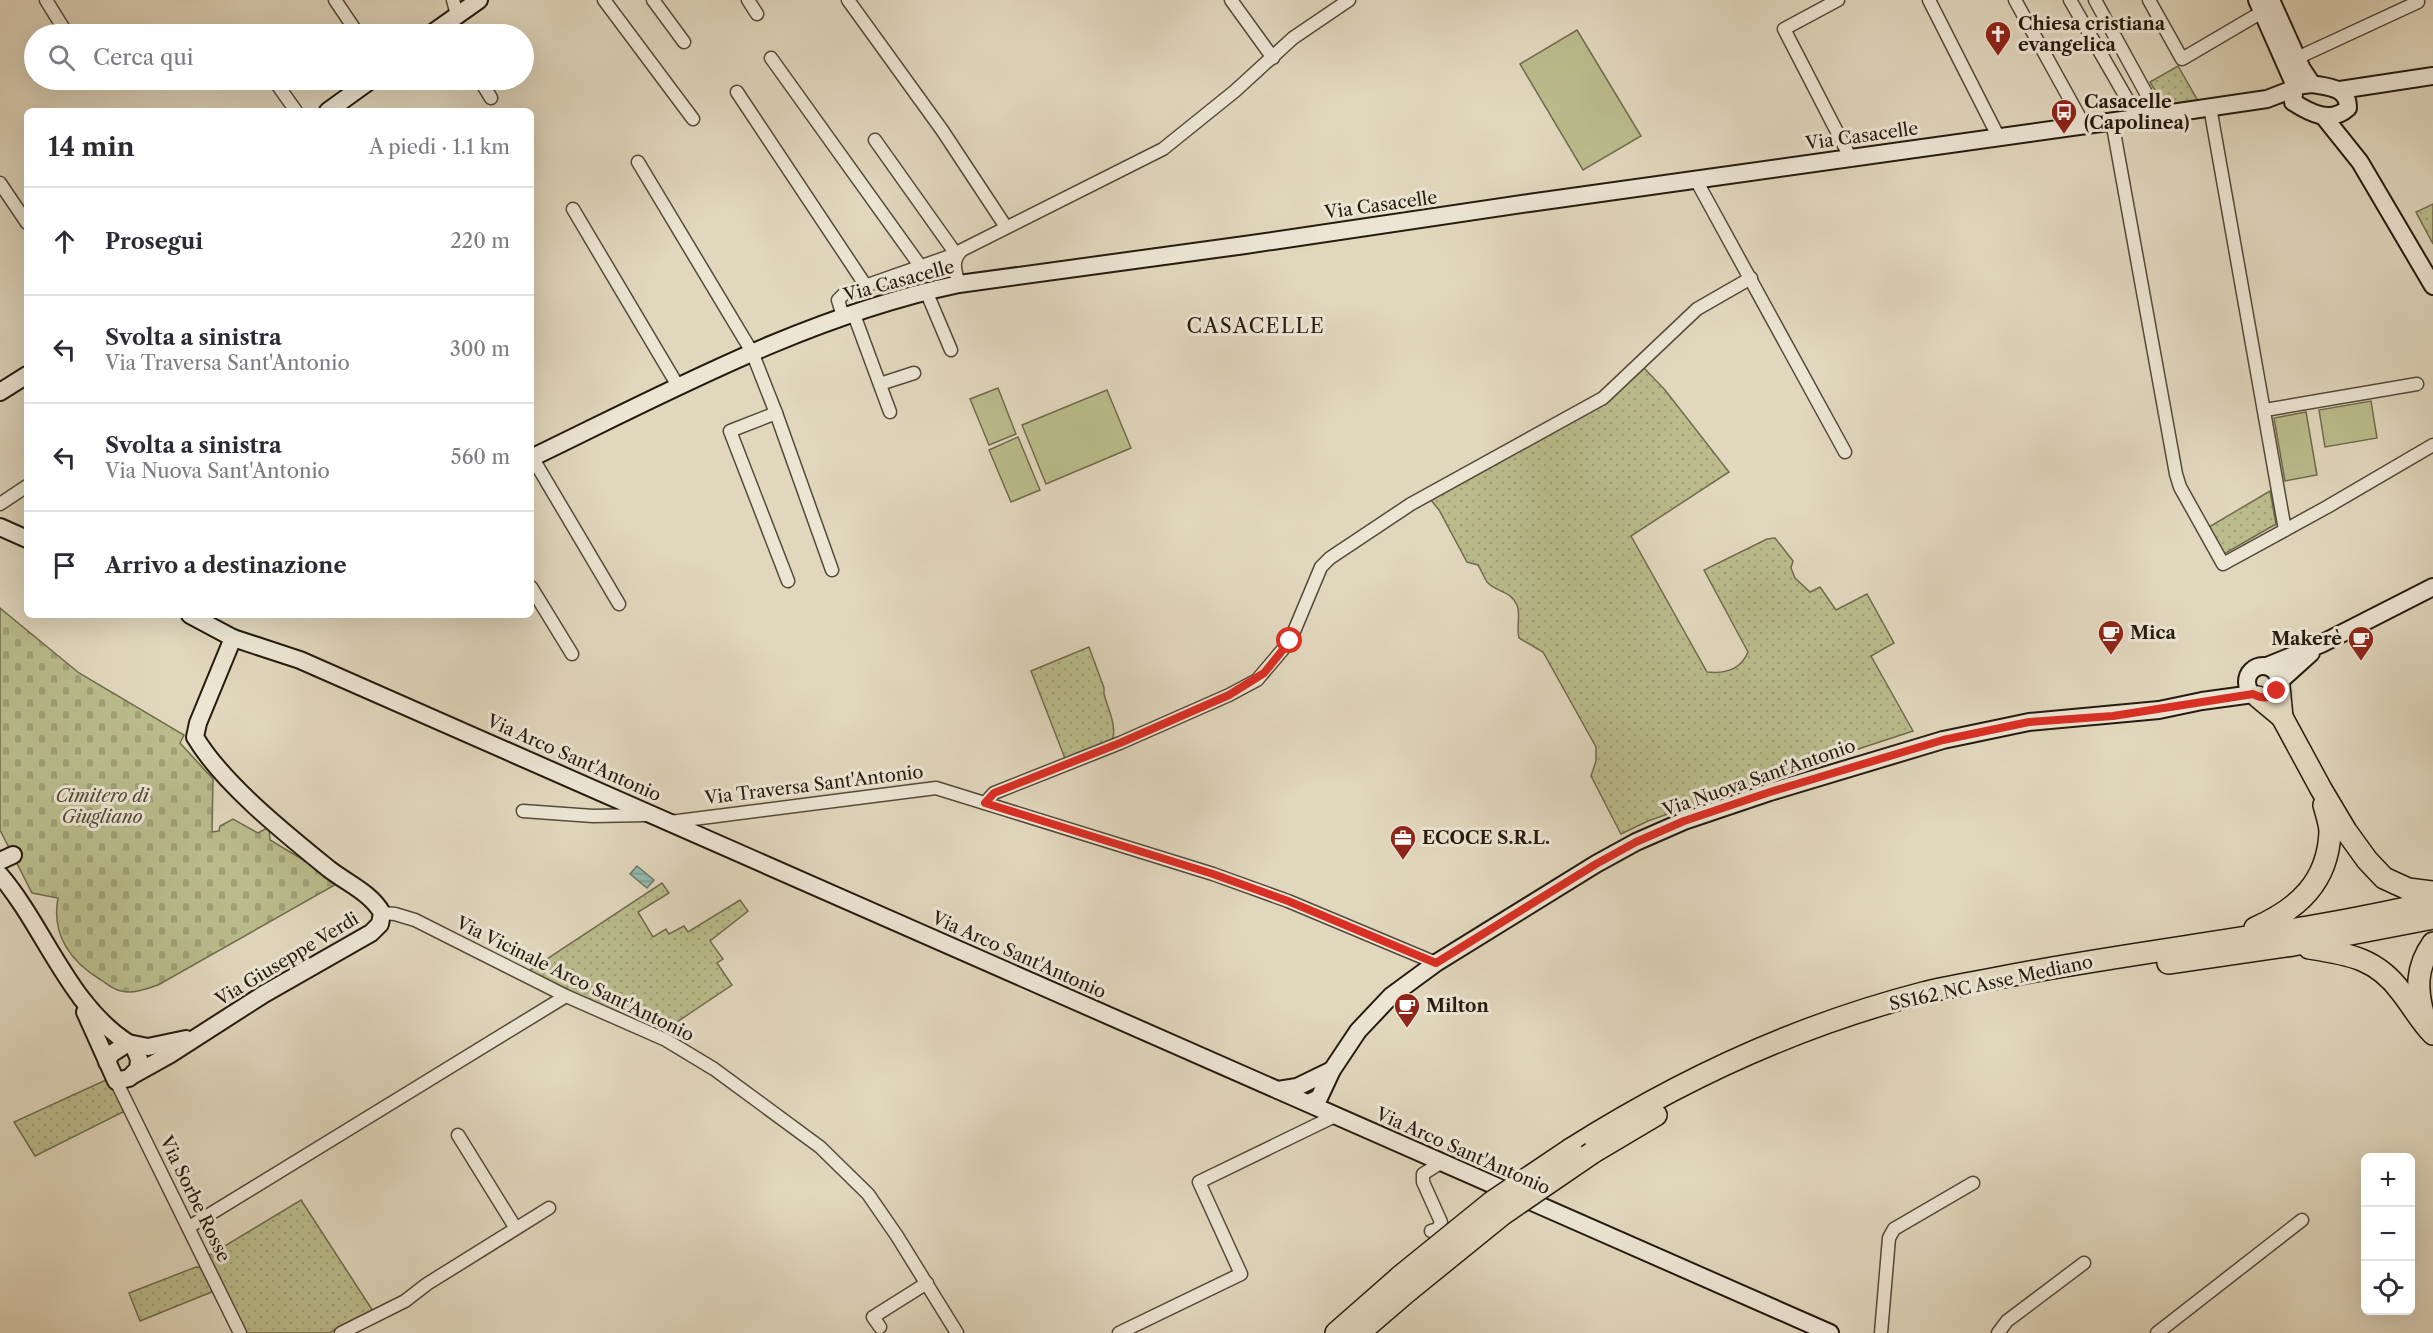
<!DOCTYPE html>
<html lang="it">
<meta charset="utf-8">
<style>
body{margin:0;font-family:"Libre Caslon Text",serif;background:#f7f7f7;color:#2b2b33}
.controls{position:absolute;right:18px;bottom:18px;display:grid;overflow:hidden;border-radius:9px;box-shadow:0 6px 24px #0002}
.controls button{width:54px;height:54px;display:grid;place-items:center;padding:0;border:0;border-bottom:2px solid #e1e1e2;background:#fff;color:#2b2b33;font:30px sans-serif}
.stop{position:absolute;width:18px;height:18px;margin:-14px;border:4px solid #d93025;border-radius:50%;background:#fff}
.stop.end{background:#d93025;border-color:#fff;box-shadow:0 2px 6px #0008}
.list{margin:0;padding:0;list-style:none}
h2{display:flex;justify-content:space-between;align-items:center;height:78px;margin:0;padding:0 24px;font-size:26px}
h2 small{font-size:20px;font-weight:400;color:#7c7c81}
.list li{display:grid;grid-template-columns:39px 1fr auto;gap:18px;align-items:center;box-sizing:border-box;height:108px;padding:0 24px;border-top:2px solid #e1e1e2}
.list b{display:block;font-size:22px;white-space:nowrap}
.list p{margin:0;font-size:20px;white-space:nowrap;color:#7c7c81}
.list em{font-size:20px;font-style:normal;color:#7c7c81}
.icon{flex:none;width:33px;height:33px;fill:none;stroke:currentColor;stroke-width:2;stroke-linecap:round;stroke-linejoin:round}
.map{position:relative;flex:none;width:2433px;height:1333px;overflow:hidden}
.search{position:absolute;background:#fff;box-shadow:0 6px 24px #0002;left:24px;top:24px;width:510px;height:66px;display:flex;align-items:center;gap:15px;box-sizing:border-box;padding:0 21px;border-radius:33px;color:#7c7c81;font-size:22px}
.panel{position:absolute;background:#fff;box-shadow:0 6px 24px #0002;left:24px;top:108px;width:510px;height:510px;border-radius:9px}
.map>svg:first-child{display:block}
.grass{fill:url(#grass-dots);stroke:#706c4d;stroke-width:1.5}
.cemetery{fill:url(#cemetery-stones);stroke:#706c4d;stroke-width:1.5}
.pitch{fill:#babc8c;stroke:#706c4d;stroke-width:1.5}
.water{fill:url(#water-rules);stroke:#687a6f;stroke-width:1.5}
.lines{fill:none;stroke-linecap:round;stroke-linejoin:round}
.street-casing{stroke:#544a3a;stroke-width:15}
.secondary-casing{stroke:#251b0e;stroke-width:20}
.highway-casing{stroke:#251b0e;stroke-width:24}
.street{stroke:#ece5d4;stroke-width:12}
.secondary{stroke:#ece5d4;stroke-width:16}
.highway{stroke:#e1d7bd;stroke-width:21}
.highway-bridge-casing{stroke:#251b0e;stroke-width:24;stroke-linecap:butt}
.highway-bridge{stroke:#e1d7bd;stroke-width:21}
.route{stroke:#d93025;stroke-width:8}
.labels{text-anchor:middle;stroke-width:6;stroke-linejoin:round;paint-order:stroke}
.poi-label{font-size:18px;font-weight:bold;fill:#251b0e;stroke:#ece5d4;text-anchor:start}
.street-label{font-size:18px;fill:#251b0e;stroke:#ece5d4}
.park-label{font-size:18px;font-style:italic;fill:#524b34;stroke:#ece5d4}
.neighbourhood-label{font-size:20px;letter-spacing:1.5px;fill:#251b0e;stroke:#ece5d4}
</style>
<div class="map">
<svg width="2433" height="1333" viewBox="0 0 2433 1333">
<defs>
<pattern id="grass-dots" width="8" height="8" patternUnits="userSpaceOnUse" patternTransform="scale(1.5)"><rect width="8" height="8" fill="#babc8c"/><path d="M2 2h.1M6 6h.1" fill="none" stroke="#a0a178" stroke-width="1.8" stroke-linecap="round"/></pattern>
<pattern id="cemetery-stones" width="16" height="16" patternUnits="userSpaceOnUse" patternTransform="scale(1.5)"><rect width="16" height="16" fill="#babc8c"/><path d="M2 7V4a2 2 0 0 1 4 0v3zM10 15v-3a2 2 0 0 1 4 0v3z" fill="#a0a178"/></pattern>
<pattern id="water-rules" width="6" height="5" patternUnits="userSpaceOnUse" patternTransform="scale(1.5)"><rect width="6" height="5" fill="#94baaf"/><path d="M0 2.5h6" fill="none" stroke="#7f9f95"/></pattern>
</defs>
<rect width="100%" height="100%" fill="#e1d7bd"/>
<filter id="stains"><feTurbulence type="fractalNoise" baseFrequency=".00333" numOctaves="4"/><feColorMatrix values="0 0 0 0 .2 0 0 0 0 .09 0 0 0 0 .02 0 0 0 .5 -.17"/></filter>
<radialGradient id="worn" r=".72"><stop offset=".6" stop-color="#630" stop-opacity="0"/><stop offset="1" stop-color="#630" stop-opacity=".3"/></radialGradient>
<!-- grass -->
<g class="grass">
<polygon points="2178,66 2198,101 2164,106 2150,82"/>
<polygon points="2433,204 2433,244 2416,212"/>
<path d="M1643,367L1665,390L1729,472L1631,536L1707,672C1725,674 1741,669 1748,652L1704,570L1767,539L1775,538L1793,561L1791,568L1795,578L1810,592L1820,587L1836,610L1867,594L1894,643L1871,656L1913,731L1755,783L1648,821L1621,834L1591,776L1596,761V747L1543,652L1519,638C1516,627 1521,615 1517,605C1511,591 1496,592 1487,582C1484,577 1481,570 1478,565L1467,562L1439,510L1430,499Z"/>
<polygon points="2270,491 2276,524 2224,554 2209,527"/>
<path d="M1089,647L1104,688V694C1107,707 1120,731 1110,743L1066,761L1031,671Z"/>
<polygon points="662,883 669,893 638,912 653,937 666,929 669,934 684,926 688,932 740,900 748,911 710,941 723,959 717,963 732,985 662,1032 527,972"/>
<polygon points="108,1079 127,1110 35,1156 14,1122"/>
<polygon points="301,1200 373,1311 329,1333 244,1333 208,1256"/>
<polygon points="196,1267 203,1268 214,1291 140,1321 129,1293"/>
</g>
<!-- cemetery -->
<path class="cemetery" d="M0,608L79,673L184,735L180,743L213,779L212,832L219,831L220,826L233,819L258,833L269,827L270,840L340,882L158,985C146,989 134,994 121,991C114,990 107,984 101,980C71,962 51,935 58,898L32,893L0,830Z"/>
<!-- pitch -->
<g class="pitch">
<polygon points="1577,30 1641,136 1583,170 1520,64"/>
<polygon points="998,388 1016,434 989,445 970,399"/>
<polygon points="1107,390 1131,448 1046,484 1022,425"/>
<polygon points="2371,401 2377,438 2325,447 2319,410"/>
<polygon points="2306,412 2317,475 2285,481 2274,418"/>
<polygon points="1018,437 1040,490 1011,502 989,450"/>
</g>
<!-- water -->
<polygon class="water" points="637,866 654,880 647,888 630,874"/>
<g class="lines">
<!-- street casing -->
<g class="street-casing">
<g id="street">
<polyline points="46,0 67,34"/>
<polyline points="335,0 358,34"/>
<polyline points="453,0 457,15"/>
<polyline points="604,0 693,119"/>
<polyline points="653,0 684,42"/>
<polyline points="748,0 757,14"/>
<polyline points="848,0 942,130 1006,227"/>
<polyline points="1231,0 1273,58"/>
<polyline points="1838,0 1784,29 1850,157"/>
<polyline points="1929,0 1998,136"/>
<polyline points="2015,0 2084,125"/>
<polyline points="2070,0 2138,118"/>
<polyline points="2095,0 2158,115"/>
<polyline points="2149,0 2182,59 2262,12"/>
<polyline points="771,58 921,267"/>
<polyline points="2297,58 2418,2 2417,0"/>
<polyline points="274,80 296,111"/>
<polyline points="480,80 491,98"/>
<polyline points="737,92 866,286"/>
<polyline points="2210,107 2285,530"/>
<polyline points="2112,121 2176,474 2180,487 2223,564 2327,507 2433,445"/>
<polyline points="875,140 956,254"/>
<polyline points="638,162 752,352 776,413 832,570"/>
<polyline points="1696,180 1845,452"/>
<polyline points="0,183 27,223"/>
<polyline points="573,209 678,386"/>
<path d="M959,284C955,270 951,261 962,250L1163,149L1235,91L1293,38L1349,0"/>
<polyline points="926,291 951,350"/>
<polyline points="853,312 890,412"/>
<polyline points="843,316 838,300 845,293 956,254 957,255"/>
<polyline points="880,384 914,373"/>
<polyline points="2265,410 2417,384"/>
<polyline points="776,413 730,431 788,581"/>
<polyline points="532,457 619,604"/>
<polyline points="0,504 27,486"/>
<polyline points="531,587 572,654"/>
<polyline points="985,803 994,793 1120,743 1229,695 1257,680 1290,641 1321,567 1330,558 1411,504 1603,398 1697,309 1751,278"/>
<polyline points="523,811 593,816 647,815"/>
<polyline points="670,822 936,788 1213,874 1288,901 1436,963"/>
<polyline points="382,913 395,914 415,920 566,996 666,1040 714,1069 820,1147 868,1194 897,1236 957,1333"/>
<polyline points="116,1081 240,1333"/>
<polyline points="458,1135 515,1227"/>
<polyline points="189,1227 566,996"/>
<polyline points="1431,1231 1438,1229 1441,1222 1423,1182 1423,1174 1442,1162"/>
<polyline points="880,1327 873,1317 927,1283"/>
<polyline points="341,1333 405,1301 427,1284 549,1208"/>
<polyline points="1119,1333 1241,1274 1199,1182 1337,1115"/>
<polyline points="1881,1333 1889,1238 1894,1229 1973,1183"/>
<polyline points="1998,1333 2007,1321 2084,1263"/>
<polyline points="2157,1333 2302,1220"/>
</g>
</g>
<!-- secondary casing -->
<g class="secondary-casing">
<g id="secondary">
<polyline points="2257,0 2295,86"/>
<path d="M2271,0L2302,69L2312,84C2328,87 2348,87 2348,108C2331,124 2310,113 2293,102L2295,86L2312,84"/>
<polyline points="431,34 479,0"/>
<polyline points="2340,90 2433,76"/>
<polyline points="328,111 371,80"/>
<polyline points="2324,117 2360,162 2433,286"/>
<polyline points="0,392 27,375"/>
<path d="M531,458C670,391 807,316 959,284L1245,245L1529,203L2158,115L2267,99L2293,89"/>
<polyline points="0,527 27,539"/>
<polyline points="190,615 233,638 300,660 1830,1333"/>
<polyline points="2267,666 2321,644 2433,587"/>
<circle cx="2263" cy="682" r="16"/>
<polyline points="2280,681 2311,653"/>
<polyline points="0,861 13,855"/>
<path d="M0,875C45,928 68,1004 128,1043"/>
<polyline points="85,1012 116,1081 129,1078 138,1069 139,1059 133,1045"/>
<polyline points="107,1062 111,1054 128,1043 148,1047 186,1039"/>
<path d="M133,1075L169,1055L264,994L371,933L380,924L382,913C371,893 347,883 329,869C286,834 223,784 195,737L198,723L233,638"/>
<polyline points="1278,1090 1297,1087 1332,1070"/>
<polyline points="1309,1103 1319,1098 1332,1070 1358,1031 1391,996 1436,963 1596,864 1636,842 1684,821 1770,792 1943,740 2029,722 2159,710 2202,701 2253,694"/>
</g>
</g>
<!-- highway casing -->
<g class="highway-casing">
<g id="highway">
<polyline points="2279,686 2282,717 2321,789 2346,831 2367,860 2384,878 2408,889 2433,892"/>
<polyline points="2258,697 2282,717"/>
<path d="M2255,928C2298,909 2328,882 2330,832C2330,824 2326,813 2324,805"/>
<path d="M2309,948C2348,954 2377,958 2402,993C2413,1007 2421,1022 2433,1034"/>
<polyline points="2168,963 2293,945 2433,918"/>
<path d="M2424,1017C2416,989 2416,967 2433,943"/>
<path d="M1571,1149C1680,1080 1799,1025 1923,993C1951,986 1980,982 2008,976C2149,949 2293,935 2433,902"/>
<polyline points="1592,1153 1656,1115"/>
<polyline points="1336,1333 1402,1275"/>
<polyline points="1359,1333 1408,1291"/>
</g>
</g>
<!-- street -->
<use href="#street" class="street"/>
<!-- secondary -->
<use href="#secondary" class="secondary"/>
<!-- highway -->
<use href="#highway" class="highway"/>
<!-- highway-bridge casing -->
<g class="highway-bridge-casing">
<g id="highway-bridge">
<polyline points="1402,1275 1492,1202 1571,1149"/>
<polyline points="1408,1291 1503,1214 1592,1153"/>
</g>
</g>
<!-- highway-bridge -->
<use href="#highway-bridge" class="highway-bridge"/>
</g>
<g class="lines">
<!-- route -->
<path class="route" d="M1290,641L1264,673L1229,695L1120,743L994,793L985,803L1213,874L1288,901L1436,963L1596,864L1636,842L1684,821L1770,792L1943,740L2029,722L2113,716L2253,694C2262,699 2270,699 2277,691"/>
</g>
<!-- icons -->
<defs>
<g id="church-pin" transform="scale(1.35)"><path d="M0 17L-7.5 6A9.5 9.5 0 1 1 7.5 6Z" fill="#8f2418" stroke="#ece5d4"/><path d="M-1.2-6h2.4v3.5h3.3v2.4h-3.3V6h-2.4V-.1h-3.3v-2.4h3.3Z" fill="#fff"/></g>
<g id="bus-pin" transform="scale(1.35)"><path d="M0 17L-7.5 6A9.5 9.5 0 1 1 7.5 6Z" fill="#8f2418" stroke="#ece5d4"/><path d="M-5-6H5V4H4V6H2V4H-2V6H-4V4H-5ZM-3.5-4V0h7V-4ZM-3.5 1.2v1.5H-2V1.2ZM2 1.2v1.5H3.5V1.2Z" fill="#fff"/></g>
<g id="cafe-pin" transform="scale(1.35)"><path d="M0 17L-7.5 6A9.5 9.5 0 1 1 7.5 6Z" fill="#8f2418" stroke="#ece5d4"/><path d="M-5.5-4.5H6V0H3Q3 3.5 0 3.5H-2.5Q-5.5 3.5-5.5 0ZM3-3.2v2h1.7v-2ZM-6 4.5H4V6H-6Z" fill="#fff"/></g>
<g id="office-pin" transform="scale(1.35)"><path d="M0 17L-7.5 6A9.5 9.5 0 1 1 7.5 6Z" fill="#8f2418" stroke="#ece5d4"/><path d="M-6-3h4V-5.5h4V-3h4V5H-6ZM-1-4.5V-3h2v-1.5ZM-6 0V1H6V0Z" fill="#fff"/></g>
</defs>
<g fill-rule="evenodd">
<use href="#church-pin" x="1998" y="34"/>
<use href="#bus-pin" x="2064" y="112"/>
<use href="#cafe-pin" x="2111" y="633"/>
<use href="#cafe-pin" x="2361" y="639"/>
<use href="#office-pin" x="1403" y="838"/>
<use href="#cafe-pin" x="1407" y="1006"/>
</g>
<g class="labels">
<!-- poi labels -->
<g class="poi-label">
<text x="2018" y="30">Chiesa cristiana<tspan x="2018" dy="21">evangelica</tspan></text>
<text x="2084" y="108">Casacelle<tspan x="2084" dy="21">(Capolinea)</tspan></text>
<text x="2130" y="639">Mica</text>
<text x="2342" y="645" text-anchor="end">Makerè</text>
<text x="1422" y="844">ECOCE S.R.L.</text>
<text x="1426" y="1012">Milton</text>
</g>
<!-- street labels -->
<g class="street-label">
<text transform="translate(1862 136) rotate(-8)" y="6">Via Casacelle</text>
<text transform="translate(1381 205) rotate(-8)" y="6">Via Casacelle</text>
<text transform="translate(899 281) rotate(-15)" y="6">Via Casacelle</text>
<text transform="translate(574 758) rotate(24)" y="6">Via Arco Sant'Antonio</text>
<text transform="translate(1759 778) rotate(-19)" y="6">Via Nuova Sant'Antonio</text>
<text transform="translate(814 785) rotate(-7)" y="6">Via Traversa Sant'Antonio</text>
<text transform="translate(1019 955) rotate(24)" y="6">Via Arco Sant'Antonio</text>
<text transform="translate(287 959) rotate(-31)" y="6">Via Giuseppe Verdi</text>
<text transform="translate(575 979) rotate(26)" y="6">Via Vicinale Arco Sant'Antonio</text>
<text transform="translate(1991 983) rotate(-12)" y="6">SS162 NC Asse Mediano</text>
<text transform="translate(1463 1151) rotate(24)" y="6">Via Arco Sant'Antonio</text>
<text transform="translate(195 1199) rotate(64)" y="6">Via Sorbe Rosse</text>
</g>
<!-- park labels -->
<g class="park-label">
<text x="102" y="802">Cimitero di<tspan x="102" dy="21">Giugliano</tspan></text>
</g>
<!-- neighbourhood labels -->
<g class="neighbourhood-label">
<text x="1256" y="333">CASACELLE</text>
</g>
</g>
<rect width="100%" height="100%" filter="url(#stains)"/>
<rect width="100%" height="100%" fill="url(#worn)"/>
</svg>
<div class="controls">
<button>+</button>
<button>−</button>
<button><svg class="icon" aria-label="locate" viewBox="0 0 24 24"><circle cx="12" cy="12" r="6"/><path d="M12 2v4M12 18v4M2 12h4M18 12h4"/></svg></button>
</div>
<div class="stop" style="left:1290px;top:641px"></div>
<div class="stop end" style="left:2277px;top:691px"></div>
<div class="search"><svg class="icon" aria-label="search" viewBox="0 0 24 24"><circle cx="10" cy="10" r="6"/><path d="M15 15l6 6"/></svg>Cerca qui</div>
<section class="panel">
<h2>14 min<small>A piedi · 1.1 km</small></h2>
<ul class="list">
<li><svg class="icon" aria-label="ahead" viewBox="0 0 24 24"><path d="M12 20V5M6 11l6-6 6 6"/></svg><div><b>Prosegui</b></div><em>220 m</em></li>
<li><svg class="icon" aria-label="left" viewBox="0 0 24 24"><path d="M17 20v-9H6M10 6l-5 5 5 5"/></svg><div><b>Svolta a sinistra</b><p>Via Traversa Sant'Antonio</p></div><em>300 m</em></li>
<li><svg class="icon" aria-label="left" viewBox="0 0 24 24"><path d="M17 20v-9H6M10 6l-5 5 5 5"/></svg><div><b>Svolta a sinistra</b><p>Via Nuova Sant'Antonio</p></div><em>560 m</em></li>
<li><svg class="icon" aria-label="arrive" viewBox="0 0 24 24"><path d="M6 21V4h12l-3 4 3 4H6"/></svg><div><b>Arrivo a destinazione</b></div></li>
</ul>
</section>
</div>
